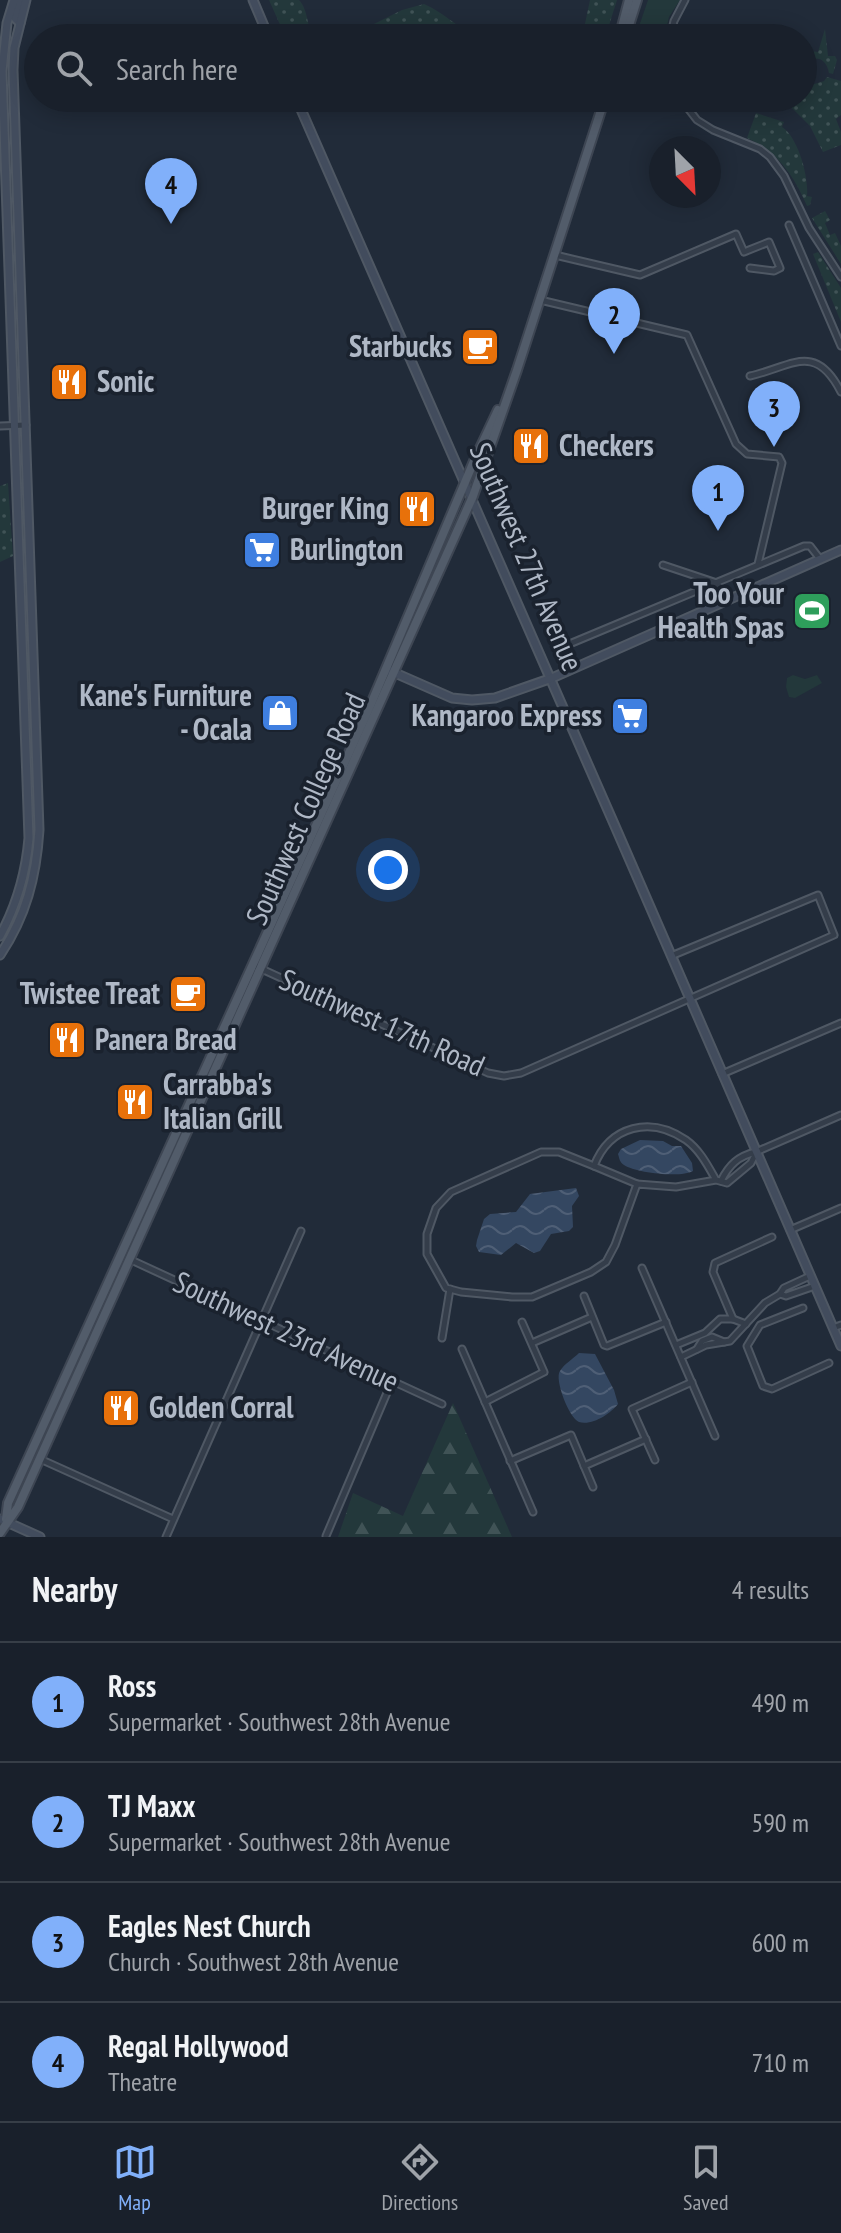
<!DOCTYPE html>
<meta charset="utf-8">
<style>
body{margin:0;font-family:"PT Sans Narrow",sans-serif;background:#262d37;color:#f1f3f6}
.compass{position:absolute;left:649px;top:136px;width:72px;height:72px;border-radius:50%;background:#19202b;box-shadow:0 4px 20px #0003;rotate:156deg}
.you{position:absolute;left:388px;top:870px;width:28px;height:28px;margin:-20px;border:6px solid #fff;border-radius:50%;background:#1a73e8;box-shadow:0 0 0 12px #1a73e833}
.badge{display:grid;place-items:center;width:52px;height:52px;border-radius:50%;background:#81b0fa;color:#111;font-size:26px;font-weight:700}
.pin{position:absolute;translate:-50% -66px;filter:drop-shadow(0 2px 4px #0008)}
.pin::after{content:'';position:absolute;top:42px;width:28px;height:24px;background:inherit;clip-path:polygon(0 0,100% 0,50% 100%)}
.list{margin:0;padding:0;list-style:none}
h2{display:flex;justify-content:space-between;align-items:center;height:104px;margin:0;padding:0 32px;font-size:34px}
h2 small{font-size:26px;font-weight:400;color:#9fa3a9}
.list li{display:grid;grid-template-columns:52px 1fr auto;gap:24px;align-items:center;box-sizing:border-box;height:120px;padding:0 32px;border-top:2px solid #373e47}
.list b{display:block;font-size:30px;white-space:nowrap}
.list p{margin:0;font-size:26px;white-space:nowrap;color:#9fa3a9}
.list em{font-size:26px;font-style:normal;color:#9fa3a9}
.icon{flex:none;width:44px;height:44px;fill:none;stroke:currentColor;stroke-width:2;stroke-linecap:round;stroke-linejoin:round}
.map{position:relative;flex:none;width:841px;height:1537px;overflow:hidden}
.search{position:absolute;background:#19202b;box-shadow:0 4px 20px #0003;left:24px;right:24px;top:24px;height:88px;display:flex;align-items:center;gap:20px;box-sizing:border-box;padding:0 28px;border-radius:44px;color:#9fa3a9;font-size:30px}
.sheet{height:584px;background:#19202b}
nav{display:flex;justify-content:space-around;align-items:center;box-sizing:border-box;height:112px;border-top:2px solid #373e47;background:#19202b;font-size:22px;color:#9fa3a9}
nav a{display:grid;justify-items:center;gap:4px}
nav .on{color:#81b0fa}
.map>svg:first-child{display:block}
.grass{fill:url(#grass-dots)}
.forest{fill:url(#forest-firs)}
.green{fill:#23383b}
.water{fill:url(#water-waves)}
.lines{fill:none;stroke-linecap:round;stroke-linejoin:round}
.street-casing{stroke:#4f5864;stroke-width:9}
.secondary-casing{stroke:#4f5864;stroke-width:11}
.primary-casing{stroke:#3e4653;stroke-width:12}
.street{stroke:#343d4a;stroke-width:5}
.secondary{stroke:#424c5d;stroke-width:7}
.primary{stroke:#525c6a;stroke-width:8}
.labels{text-anchor:middle;stroke-width:7;stroke-linejoin:round;paint-order:stroke}
.poi-label{font-size:30px;font-weight:bold;fill:#afb8c6;stroke:#1a222e;text-anchor:end}
.street-label{font-size:30px;fill:#afb8c6;stroke:#1a222e}
</style>
<div class="map">
<svg width="841" height="1537" viewBox="0 0 841 1537">
<defs>
<pattern id="grass-dots" width="8" height="8" patternUnits="userSpaceOnUse" patternTransform="scale(2)"><rect width="8" height="8" fill="#23383b"/><path d="M2 2h.1M6 6h.1" fill="none" stroke="#405356" stroke-width="1.8" stroke-linecap="round"/></pattern>
<pattern id="forest-firs" width="22" height="20" patternUnits="userSpaceOnUse" patternTransform="scale(2)"><rect width="22" height="20" fill="#23383b"/><path d="M5 1l3.5 6h-7zM16 11l3.5 6h-7z" fill="#405356"/></pattern>
<pattern id="water-waves" width="16" height="10" patternUnits="userSpaceOnUse" patternTransform="scale(2)"><rect width="16" height="10" fill="#344761"/><path d="M0 5q4-4 8 0t8 0" fill="none" stroke="#4f5f76"/></pattern>
</defs>
<rect width="100%" height="100%" fill="#212b39"/>
<!-- grass -->
<g class="grass">
<path d="M269,0H299C309,11 306,26 314,38H286Z"/>
<polygon points="590,0 617,0 605,38 582,38"/>
<path d="M424,4C447,14 459,30 480,38H418L406,34L397,38H346L402,10Z"/>
<path d="M825,29L828,56H835L837,60L833,74L829,73C826,57 815,55 803,63V50L818,52Z"/>
<polygon points="827,77 841,81 841,115 836,119 841,132 841,145 823,152 810,126 786,102 791,98 803,98 803,78 811,85 824,81"/>
<path d="M756,113L784,122L782,127C798,137 809,177 807,196L812,197L810,205L807,206C794,176 778,152 747,138Z"/>
<polygon points="825,211 830,220 825,223 830,235 835,233 841,246 841,264 812,218"/>
<polygon points="818,252 841,288 841,322 813,254"/>
<polygon points="8,483 13,556 0,562 0,486"/>
</g>
<!-- forest -->
<polygon class="forest" points="453,1403 512,1537 338,1537 353,1493 403,1516"/>
<!-- green -->
<g class="green">
<polygon points="648,0 680,0 669,17 664,38 635,38"/>
<polygon points="793,675 805,679 817,675 822,683 795,698 789,697 786,687 787,678"/>
</g>
<!-- water -->
<g class="water">
<path d="M640,1140L663,1141L672,1146H681L692,1163L693,1171C681,1178 636,1173 624,1165C619,1161 620,1160 618,1154L621,1149Z"/>
<polygon points="576,1188 579,1196 572,1206 573,1227 569,1231 551,1234 540,1251 534,1253 516,1243 501,1255 479,1252 476,1246 477,1240 484,1219 490,1214 516,1212 530,1194"/>
<path d="M579,1353L595,1354L614,1390L618,1404C610,1414 592,1426 579,1422C569,1418 554,1379 560,1371C564,1364 573,1359 579,1353Z"/>
</g>
<g class="lines">
<!-- street casing -->
<g class="street-casing">
<g id="street">
<polyline points="670,38 674,21 685,0"/>
<polyline points="680,98 697,120 713,130 760,149 770,157 784,176 809,228 841,277"/>
<polyline points="604,105 622,98 664,107 682,101"/>
<polyline points="789,225 841,346"/>
<polyline points="555,255 640,275 736,234 744,252 769,242 780,268 774,271 750,268"/>
<polyline points="540,300 687,335 736,444 747,454 779,457 782,463 758,564"/>
<path d="M750,376C791,367 815,341 841,392"/>
<polyline points="0,426 26,425"/>
<polyline points="663,565 717,583 729,600"/>
<polyline points="567,645 804,546 810,546 820,559"/>
<polyline points="253,965 488,1073 504,1076 521,1073 834,935 818,895 671,956"/>
<polyline points="722,1074 841,1023"/>
<polyline points="594,1166 637,1184"/>
<path d="M716,1180L676,1187L637,1184L615,1245L606,1262L591,1272L532,1297H512L461,1292L446,1288L427,1254V1234L436,1208L451,1192L541,1152H559L594,1166C610,1125 651,1116 686,1140C700,1150 708,1166 716,1180L727,1183L751,1163L756,1153"/>
<path d="M721,1181C729,1165 738,1156 756,1152L841,1115"/>
<polyline points="790,1230 841,1208"/>
<polyline points="129,1259 442,1404"/>
<polyline points="642,1268 715,1436"/>
<polyline points="810,1276 784,1288 780,1294 786,1296 815,1286"/>
<polyline points="584,1296 604,1345 607,1346 666,1322"/>
<polyline points="803,1308 760,1325 747,1346 763,1386 772,1389 829,1363"/>
<polyline points="733,1319 713,1272 715,1263 772,1237"/>
<polyline points="833,1328 841,1325"/>
<polyline points="442,1338 450,1289"/>
<polyline points="532,1343 592,1317"/>
<polyline points="676,1345 705,1333 720,1319 733,1319 746,1324"/>
<polyline points="462,1349 533,1512"/>
<polyline points="697,1349 702,1341 712,1337 724,1342"/>
<polyline points="681,1357 706,1345 730,1341 765,1303 780,1294"/>
<polyline points="485,1402 544,1372 522,1322"/>
<polyline points="40,1459 173,1519"/>
<polyline points="655,1460 632,1409 692,1382"/>
<polyline points="510,1461 571,1435 593,1487"/>
<polyline points="584,1466 646,1439"/>
<polyline points="326,1536 392,1381"/>
<polyline points="166,1537 301,1231"/>
</g>
</g>
<!-- secondary casing -->
<g class="secondary-casing">
<g id="secondary">
<polyline points="253,0 269,38"/>
<polyline points="20,23 15,18 21,0"/>
<path d="M296,98C481,513 659,930 841,1346"/>
<polyline points="386,669 452,698 472,700 495,698 552,678 841,550"/>
<path d="M0,936C17,905 26,873 29,838L2,71L7,23L14,0"/>
<path d="M0,955C26,916 36,877 39,830L13,70L14,48L26,0"/>
<polyline points="0,1519 40,1537"/>
</g>
</g>
<!-- primary casing -->
<g class="primary-casing">
<g id="primary">
<polyline points="619,38 629,0"/>
<polyline points="625,38 637,0"/>
<polyline points="6,1519 8,1503 368,711 474,461 498,410"/>
<polyline points="0,1533 18,1507 473,496 517,370 605,98"/>
</g>
</g>
<!-- street -->
<use href="#street" class="street"/>
<!-- secondary -->
<use href="#secondary" class="secondary"/>
<!-- primary -->
<use href="#primary" class="primary"/>
</g>
<!-- icons -->
<defs>
<g id="cafe-square" transform="scale(2)"><rect x="-9" y="-9" width="18" height="18" rx="4" fill="#e8710a" stroke="#1a222e"/><path d="M-5.5-4.5H6V0H3Q3 3.5 0 3.5H-2.5Q-5.5 3.5-5.5 0ZM3-3.2v2h1.7v-2ZM-6 4.5H4V6H-6Z" fill="#fff"/></g>
<g id="restaurant-square" transform="scale(2)"><rect x="-9" y="-9" width="18" height="18" rx="4" fill="#e8710a" stroke="#1a222e"/><path d="M-5-6h1v4h1v-4h1v4h1v-4h1v5L-1.5 .5V6h-2V.5L-5-1ZM5-6V6H3V1.5H1.5Q1.5-4 5-6Z" fill="#fff"/></g>
<g id="supermarket-square" transform="scale(2)"><rect x="-9" y="-9" width="18" height="18" rx="4" fill="#3f7fe0" stroke="#1a222e"/><path d="M-6-5.5h2.5l.6 2H6L4.5 2H-2.5L-4.4-4H-6ZM-1.5 3.2a1.3 1.3 0 1 0 .1 0ZM3 3.2a1.3 1.3 0 1 0 .1 0Z" fill="#fff"/></g>
<g id="stadium-square" transform="scale(2)"><rect x="-9" y="-9" width="18" height="18" rx="4" fill="#2e9e5b" stroke="#1a222e"/><path d="M0-5a6.5 5 0 1 0 0 10a6.5 5 0 1 0 0-10ZM-3.5-1.8h7v3.6h-7Z" fill="#fff"/></g>
<g id="shop-square" transform="scale(2)"><rect x="-9" y="-9" width="18" height="18" rx="4" fill="#3f7fe0" stroke="#1a222e"/><path d="M-5-2.5h2.3a2.7 3.5 0 0 1 5.4 0H5L5.5 6h-11ZM-1.5-2.5h3a1.5 2.3 0 0 0-3 0Z" fill="#fff"/></g>
</defs>
<g fill-rule="evenodd">
<use href="#cafe-square" x="480" y="347"/>
<use href="#restaurant-square" x="69" y="382"/>
<use href="#restaurant-square" x="531" y="446"/>
<use href="#restaurant-square" x="417" y="509"/>
<use href="#supermarket-square" x="262" y="550"/>
<use href="#stadium-square" x="812" y="611"/>
<use href="#shop-square" x="280" y="713"/>
<use href="#supermarket-square" x="630" y="716"/>
<use href="#cafe-square" x="188" y="994"/>
<use href="#restaurant-square" x="67" y="1040"/>
<use href="#restaurant-square" x="135" y="1102"/>
<use href="#restaurant-square" x="121" y="1408"/>
</g>
<g class="labels">
<!-- poi labels -->
<g class="poi-label">
<text x="452" y="357">Starbucks</text>
<text x="97" y="392" text-anchor="start">Sonic</text>
<text x="559" y="456" text-anchor="start">Checkers</text>
<text x="389" y="519">Burger King</text>
<text x="290" y="560" text-anchor="start">Burlington</text>
<text x="784" y="604">Too Your<tspan x="784" dy="34">Health Spas</tspan></text>
<text x="252" y="706">Kane's Furniture<tspan x="252" dy="34">- Ocala</tspan></text>
<text x="602" y="726">Kangaroo Express</text>
<text x="160" y="1004">Twistee Treat</text>
<text x="95" y="1050" text-anchor="start">Panera Bread</text>
<text x="163" y="1095" text-anchor="start">Carrabba's<tspan x="163" dy="34">Italian Grill</tspan></text>
<text x="149" y="1418" text-anchor="start">Golden Corral</text>
</g>
<!-- street labels -->
<g class="street-label">
<text transform="translate(526 557) rotate(67)" y="10">Southwest 27th Avenue</text>
<text transform="translate(306 809) rotate(-66)" y="10">Southwest College Road</text>
<text transform="translate(382 1023) rotate(24)" y="10">Southwest 17th Road</text>
<text transform="translate(286 1332) rotate(25)" y="10">Southwest 23rd Avenue</text>
</g>
</g>
</svg>
<svg class="compass" viewBox="-18 -18 36 36"><path d="M0-13l5 13h-10z" fill="#e53935"/><path d="M0 13l5-13h-10z" fill="#9fa3a9"/></svg>
<div class="you"></div>
<div class="pin badge" style="left:718px;top:531px">1</div>
<div class="pin badge" style="left:614px;top:354px">2</div>
<div class="pin badge" style="left:774px;top:447px">3</div>
<div class="pin badge" style="left:171px;top:224px">4</div>
<div class="search"><svg class="icon" aria-label="search" viewBox="0 0 24 24"><circle cx="10" cy="10" r="6"/><path d="M15 15l6 6"/></svg>Search here</div>
</div>
<section class="sheet">
<h2>Nearby<small>4 results</small></h2>
<ul class="list">
<li><span class="badge">1</span><div><b>Ross</b><p>Supermarket · Southwest 28th Avenue</p></div><em>490 m</em></li>
<li><span class="badge">2</span><div><b>TJ Maxx</b><p>Supermarket · Southwest 28th Avenue</p></div><em>590 m</em></li>
<li><span class="badge">3</span><div><b>Eagles Nest Church</b><p>Church · Southwest 28th Avenue</p></div><em>600 m</em></li>
<li><span class="badge">4</span><div><b>Regal Hollywood</b><p>Theatre</p></div><em>710 m</em></li>
</ul>
</section>
<nav>
<a class="on"><svg class="icon" aria-label="map" viewBox="0 0 24 24"><path d="M3 6l6-2 6 2 6-2v14l-6 2-6-2-6 2zM9 4v14M15 6v14"/></svg>Map</a>
<a><svg class="icon" aria-label="directions" viewBox="0 0 24 24"><path d="M12 3l9 9-9 9-9-9zM9 14v-3h6M13 9l2 2-2 2"/></svg>Directions</a>
<a><svg class="icon" aria-label="saved" viewBox="0 0 24 24"><path d="M7 4h10v16l-5-4-5 4z"/></svg>Saved</a>
</nav>
